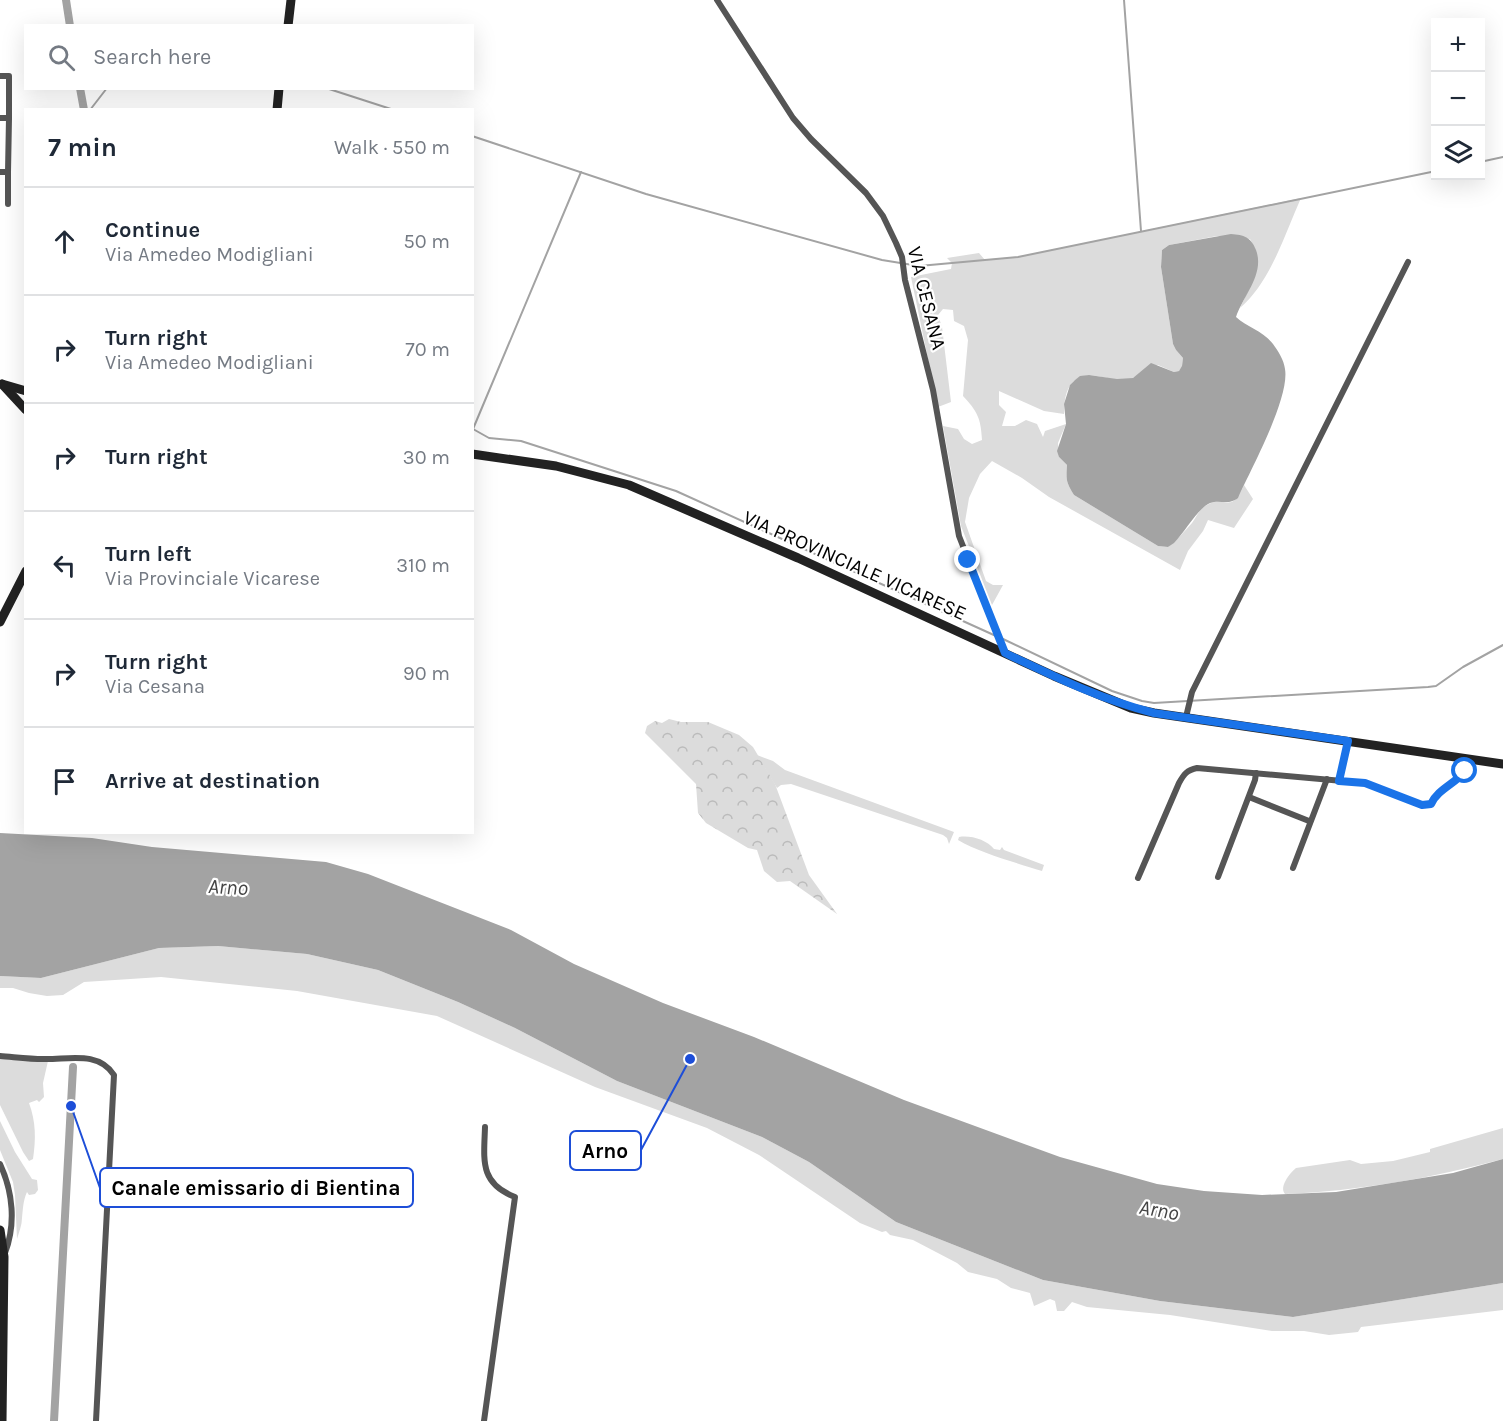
<!DOCTYPE html>
<meta charset="utf-8">
<style>
body{margin:0;font-family:Karla,sans-serif;background:#f2f2f3;color:#1f2937}
.controls{position:absolute;right:18px;top:18px;display:grid;overflow:hidden;border-radius:0px;box-shadow:0 6px 24px #0002}
.controls button{width:54px;height:54px;display:grid;place-items:center;padding:0;border:0;border-bottom:2px solid #e0e1e3;background:#fff;color:#1f2937;font:30px sans-serif}
.stop{position:absolute;width:18px;height:18px;margin:-14px;border:4px solid #1a73e8;border-radius:50%;background:#fff}
.stop.end{background:#1a73e8;border-color:#fff;box-shadow:0 2px 6px #0008}
.list{margin:0;padding:0;list-style:none}
h2{display:flex;justify-content:space-between;align-items:center;height:78px;margin:0;padding:0 24px;font-size:26px}
h2 small{font-size:20px;font-weight:400;color:#747a83}
.list li{display:grid;grid-template-columns:39px 1fr auto;gap:18px;align-items:center;box-sizing:border-box;height:108px;padding:0 24px;border-top:2px solid #e0e1e3}
.list b{display:block;font-size:22px;white-space:nowrap}
.list p{margin:0;font-size:20px;white-space:nowrap;color:#747a83}
.list em{font-size:20px;font-style:normal;color:#747a83}
.icon{flex:none;width:33px;height:33px;fill:none;stroke:currentColor;stroke-width:2;stroke-linecap:round;stroke-linejoin:round}
.map{position:relative;flex:none;width:1503px;height:1421px;overflow:hidden}
.search{position:absolute;background:#fff;box-shadow:0 6px 24px #0002;left:24px;top:24px;width:450px;height:66px;display:flex;align-items:center;gap:15px;box-sizing:border-box;padding:0 21px;border-radius:0px;color:#747a83;font-size:22px}
.panel{position:absolute;background:#fff;box-shadow:0 6px 24px #0002;left:24px;top:108px;width:450px;height:726px;border-radius:0px}
.map>svg:first-child{display:block}
.grass{fill:#dcdcdc}
.forest{fill:url(#forest-crowns)}
.water{fill:#a3a3a3}
.lines{fill:none;stroke-linecap:round;stroke-linejoin:round}
.stream{stroke:#a3a3a3;stroke-width:2}
.canal{stroke:#a3a3a3;stroke-width:8}
.minor{stroke:#555;stroke-width:6}
.secondary{stroke:#222;stroke-width:9}
.route{stroke:#1a73e8;stroke-width:8}
.labels{text-anchor:middle;stroke-width:4.5;stroke-linejoin:round;paint-order:stroke}
.street-label{font-size:20px;fill:#000;stroke:#fff}
.water-label{font-size:21px;font-style:italic;fill:#444;stroke:#fff}
.leader{fill:none;stroke:#1d4ed8;stroke-width:2}
.callout-dot{fill:#1d4ed8;stroke:#fff;stroke-width:2}
.callout{fill:#fff;stroke:#1d4ed8;stroke-width:2}
.callout-label{font-size:21px;text-anchor:middle;font-weight:bold;fill:#000}
</style>
<div class="map">
<svg width="1503" height="1421" viewBox="0 0 1503 1421">
<defs>
<pattern id="forest-crowns" width="20" height="18" patternUnits="userSpaceOnUse" patternTransform="scale(1.5)"><rect width="20" height="18" fill="#dcdcdc"/><path d="M2 6a3 3 0 1 1 6 0M12 15a3 3 0 1 1 6 0" fill="none" stroke="#bbb"/></pattern>
</defs>
<rect width="100%" height="100%" fill="#fff"/>
<!-- grass -->
<g class="grass">
<path d="M1301,198C1284,236 1271,281 1240,308C1251,284 1265,265 1250,239L1217,236L1169,245L1162,250L1161,267L1173,344L1176,350L1183,358L1182,367L1179,371L1174,372L1158,365C1150,369 1141,375 1133,378C1113,386 1091,366 1073,382C1065,390 1064,403 1064,414L1044,411L999,391V405L1006,412L1002,426H1015L1026,420L1037,424L1043,437L1045,431L1066,424L1058,443L1059,457L1067,465C1066,480 1066,482 1074,495L1158,546L1168,547C1177,540 1184,532 1192,523C1197,516 1199,509 1207,505C1226,494 1230,516 1244,485L1253,499L1234,528L1208,520L1203,531L1188,551L1180,570L1049,497L1022,478L992,461L980,474L969,498L965,522L986,581L993,585H1003L992,605L961,526L943,426L958,429L964,439L972,444L982,440C981,418 977,411 963,396L968,340L964,326L954,321L953,310L943,309L938,315L942,327L951,402L938,407L911,277L951,269L952,263L947,258L979,253L985,260L1018,257Z"/>
<polygon points="757,755 773,761 785,770 954,832 949,844 947,838 943,835 791,784 781,785 777,788"/>
<path d="M959,837C971,835 987,840 994,849L1000,850L1002,847L1004,850L1044,865L1042,871C1017,863 980,853 958,840Z"/>
<polygon points="218,946 307,954 378,970 458,1002 515,1028 617,1081 762,1137 809,1162 896,1222 1043,1280 1160,1301 1293,1317 1503,1283 1503,1310 1361,1327 1358,1332 1329,1335 1304,1331 1272,1331 1170,1315 1087,1307 1072,1302 1064,1311 1057,1311 1055,1301 1050,1299 1034,1306 1030,1293 1011,1288 997,1279 968,1272 957,1263 913,1240 890,1235 886,1231 882,1232 860,1223 759,1155 707,1128 595,1087 437,1016 297,991 161,977 84,982 63,995 47,996 29,993 13,988 0,988 0,976 41,978 159,948"/>
<path d="M0,1058L48,1061L43,1083L44,1097L39,1102L37,1100L29,1103C36,1122 36,1139 33,1159L29,1161L23,1152L0,1105Z"/>
<path d="M0,1121L15,1152L32,1179L37,1180L38,1190L35,1194L29,1195L27,1192C23,1201 23,1209 22,1218C22,1225 19,1232 17,1239L15,1195L13,1182L0,1150Z"/>
<path d="M1503,1128V1159C1432,1178 1359,1191 1285,1194C1279,1187 1289,1174 1296,1168L1350,1160L1361,1164L1393,1161L1430,1152V1149Z"/>
</g>
<!-- forest -->
<polygon class="forest" points="669,719 681,722 708,722 739,735 753,747 775,784 809,875 837,914 790,881 777,882 764,871 757,850 748,848 706,823 698,813 696,784 645,733 647,726 655,721 662,723"/>
<!-- water -->
<g class="water">
<path d="M1231,234C1244,235 1251,237 1256,250C1265,274 1243,296 1236,317C1247,327 1263,331 1273,344C1278,351 1284,360 1285,369C1290,398 1251,469 1238,498C1227,506 1221,499 1210,503C1198,508 1185,532 1174,543L1168,547L1158,546L1074,495C1066,482 1066,480 1067,465L1059,457L1057,451L1066,424L1064,404L1070,385L1075,380L1080,376L1089,375L1117,379L1133,378L1151,363L1174,372L1179,371L1182,366L1183,358L1176,350L1173,344L1161,267L1162,250L1169,245Z"/>
<polygon points="0,833 92,838 152,847 326,862 368,874 511,930 574,964 663,1003 754,1037 904,1100 1060,1157 1157,1184 1204,1191 1262,1195 1336,1192 1453,1173 1503,1159 1503,1283 1293,1317 1160,1301 1043,1280 896,1222 809,1162 762,1137 617,1081 515,1028 458,1002 378,970 307,954 218,946 159,948 41,978 0,976"/>
</g>
<g class="lines">
<!-- stream -->
<g class="stream">
<polyline points="1124,0 1141,231"/>
<polyline points="326,88 394,110"/>
<polyline points="90,110 107,88"/>
<polyline points="472,136 646,194 882,260 919,266 1018,257 1436,171"/>
<polyline points="1480,162 1503,157"/>
<polyline points="581,172 473,429 489,438 521,441 676,491 996,636"/>
<polyline points="1001,638 1112,691 1142,701 1154,703 1428,687 1436,686 1463,667 1503,645"/>
</g>
<!-- canal -->
<g class="canal">
<polyline points="66,0 70,26"/>
<polyline points="80,88 84,110"/>
<polyline points="54,1421 73,1067"/>
</g>
<!-- minor -->
<g class="minor">
<polyline points="717,0 793,118 811,139 866,193 883,216 896,243 902,257 905,280 933,390 959,536 1005,653"/>
<polyline points="0,76 9,76 9,118"/>
<polyline points="0,118 9,118 8,172 0,172"/>
<polyline points="8,204 8,172"/>
<polyline points="1186,717 1192,692 1408,262"/>
<polyline points="1339,781 1348,741"/>
<polyline points="1249,797 1309,821"/>
<polyline points="1293,868 1327,779"/>
<polyline points="1218,877 1255,780 1256,773"/>
<path d="M1138,878L1179,783C1184,774 1187,770 1197,768L1365,783L1422,805L1431,804C1442,782 1460,788 1468,760"/>
<path d="M0,1056C14,1057 29,1059 43,1059C67,1060 98,1050 114,1075L96,1421"/>
<path d="M0,1164C13,1192 16,1224 5,1253"/>
<path d="M484,1421L515,1197C479,1183 484,1160 485,1127"/>
</g>
<!-- secondary -->
<g class="secondary">
<polyline points="288,26 291,0"/>
<polyline points="277,110 279,88"/>
<polyline points="2,384 26,410"/>
<polyline points="2,384 26,391"/>
<polyline points="472,454 556,466 629,485 798,558 1054,676 1131,708 1154,713 1503,764"/>
<polyline points="0,622 26,571"/>
<polyline points="0,1230 4,1257 2,1421"/>
</g>
</g>
<g class="lines">
<!-- route -->
<path class="route" d="M968,560L1005,653C1053,676 1102,700 1154,713L1348,741L1339,781L1365,783L1422,805L1431,804C1438,789 1455,784 1465,771"/>
</g>
<g class="labels">
<!-- street labels -->
<g class="street-label">
<text transform="translate(927 298) rotate(76)" y="7">VIA CESANA</text>
<text transform="translate(855 565) rotate(24)" y="7">VIA PROVINCIALE VICARESE</text>
</g>
<!-- water labels -->
<g class="water-label">
<text transform="translate(228 887) rotate(3)" y="7">Arno</text>
<text transform="translate(1159 1210) rotate(10)" y="7">Arno</text>
</g>
</g>
<!-- callouts -->
<path class="leader" d="M690 1059L641 1150M71 1106L100 1188"/>
<g class="callout-dot">
<circle cx="690" cy="1059" r="6"/>
<circle cx="71" cy="1106" r="6"/>
</g>
<g class="callout">
<rect x="570" y="1131" width="71" height="39" rx="6"/>
<rect x="100" y="1168" width="313" height="39" rx="6"/>
</g>
<g class="callout-label">
<text x="605" y="1158">Arno</text>
<text x="256" y="1195">Canale emissario di Bientina</text>
</g>
</svg>
<div class="controls">
<button>+</button>
<button>−</button>
<button><svg class="icon" aria-label="layers" viewBox="0 0 24 24"><path d="M12 4l9 5-9 5-9-5zM3 14l9 5 9-5"/></svg></button>
</div>
<div class="stop" style="left:1465px;top:771px"></div>
<div class="stop end" style="left:968px;top:560px"></div>
<div class="search"><svg class="icon" aria-label="search" viewBox="0 0 24 24"><circle cx="10" cy="10" r="6"/><path d="M15 15l6 6"/></svg>Search here</div>
<section class="panel">
<h2>7 min<small>Walk · 550 m</small></h2>
<ul class="list">
<li><svg class="icon" aria-label="ahead" viewBox="0 0 24 24"><path d="M12 20V5M6 11l6-6 6 6"/></svg><div><b>Continue</b><p>Via Amedeo Modigliani</p></div><em>50 m</em></li>
<li><svg class="icon" aria-label="right" viewBox="0 0 24 24"><path d="M7 20v-9h11M14 6l5 5-5 5"/></svg><div><b>Turn right</b><p>Via Amedeo Modigliani</p></div><em>70 m</em></li>
<li><svg class="icon" aria-label="right" viewBox="0 0 24 24"><path d="M7 20v-9h11M14 6l5 5-5 5"/></svg><div><b>Turn right</b></div><em>30 m</em></li>
<li><svg class="icon" aria-label="left" viewBox="0 0 24 24"><path d="M17 20v-9H6M10 6l-5 5 5 5"/></svg><div><b>Turn left</b><p>Via Provinciale Vicarese</p></div><em>310 m</em></li>
<li><svg class="icon" aria-label="right" viewBox="0 0 24 24"><path d="M7 20v-9h11M14 6l5 5-5 5"/></svg><div><b>Turn right</b><p>Via Cesana</p></div><em>90 m</em></li>
<li><svg class="icon" aria-label="arrive" viewBox="0 0 24 24"><path d="M6 21V4h12l-3 4 3 4H6"/></svg><div><b>Arrive at destination</b></div></li>
</ul>
</section>
</div>
